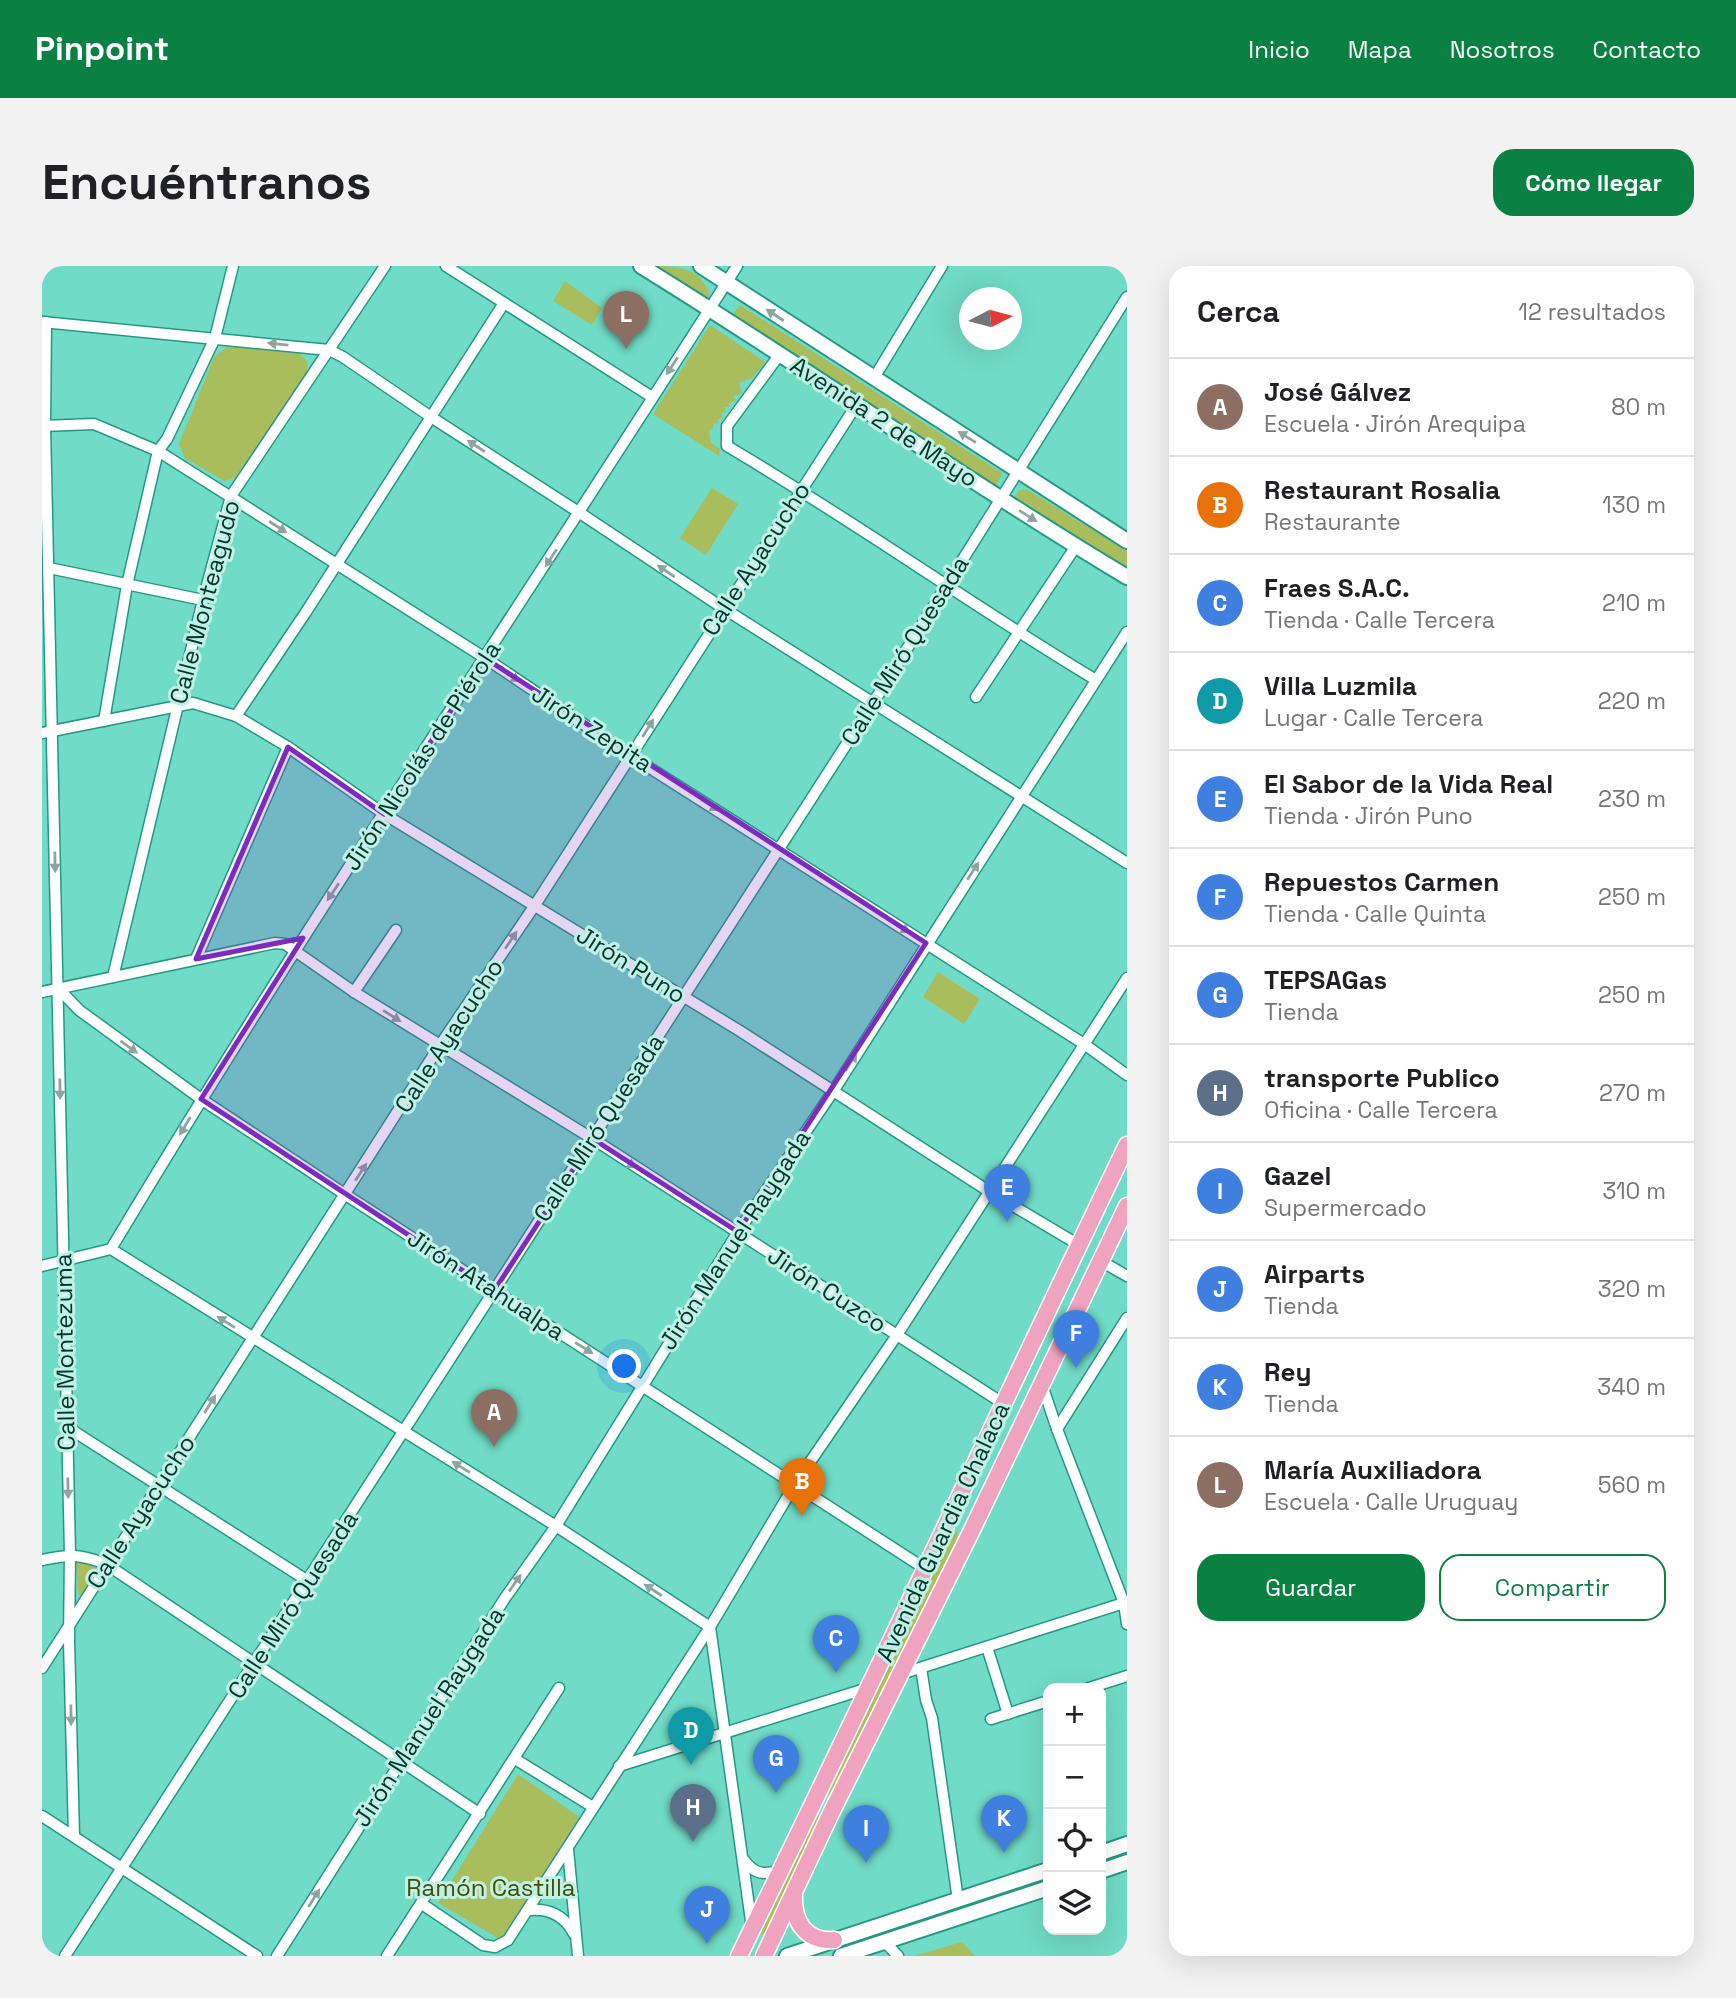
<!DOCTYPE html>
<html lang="es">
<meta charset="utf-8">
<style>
body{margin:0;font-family:"Space Grotesk",sans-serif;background:#f2f2f2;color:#202124}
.controls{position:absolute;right:21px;bottom:21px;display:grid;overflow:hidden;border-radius:14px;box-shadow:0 7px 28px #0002}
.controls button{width:63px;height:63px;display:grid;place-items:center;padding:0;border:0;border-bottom:2px solid #e0e0e0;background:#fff;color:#202124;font:35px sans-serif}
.compass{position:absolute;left:917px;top:21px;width:63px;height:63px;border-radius:50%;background:#fff;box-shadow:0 7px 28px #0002;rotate:84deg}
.you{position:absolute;left:583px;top:1101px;width:24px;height:24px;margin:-18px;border:5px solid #fff;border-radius:50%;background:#1a73e8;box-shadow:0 0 0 10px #1a73e833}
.badge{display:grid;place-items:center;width:46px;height:46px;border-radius:50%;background:#0b8043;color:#fff;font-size:23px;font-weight:700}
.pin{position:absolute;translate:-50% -58px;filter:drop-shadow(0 2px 4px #0008)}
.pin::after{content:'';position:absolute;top:37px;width:24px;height:21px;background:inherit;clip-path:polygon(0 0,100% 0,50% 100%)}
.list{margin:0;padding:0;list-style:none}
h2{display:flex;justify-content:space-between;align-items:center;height:91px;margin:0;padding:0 28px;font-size:30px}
h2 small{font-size:23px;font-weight:400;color:#757577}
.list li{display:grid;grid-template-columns:46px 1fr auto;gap:21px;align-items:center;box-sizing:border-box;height:98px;padding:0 28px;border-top:2px solid #e0e0e0}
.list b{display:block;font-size:26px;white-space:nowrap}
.list p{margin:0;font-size:23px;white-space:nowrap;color:#757577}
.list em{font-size:23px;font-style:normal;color:#757577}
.actions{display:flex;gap:14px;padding:21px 28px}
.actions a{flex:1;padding:16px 0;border:2px solid #0b8043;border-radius:21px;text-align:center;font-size:24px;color:#0b8043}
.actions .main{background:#0b8043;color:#fff}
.icon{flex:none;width:38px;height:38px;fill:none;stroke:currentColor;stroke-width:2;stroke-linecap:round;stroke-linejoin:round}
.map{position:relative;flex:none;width:1085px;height:1690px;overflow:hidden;border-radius:21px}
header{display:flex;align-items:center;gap:42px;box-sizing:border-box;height:98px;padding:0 35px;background:#0b8043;color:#fff}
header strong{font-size:33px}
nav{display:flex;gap:38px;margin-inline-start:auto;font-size:24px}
.intro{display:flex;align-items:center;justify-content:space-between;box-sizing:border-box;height:168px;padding:0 42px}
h1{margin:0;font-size:49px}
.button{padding:18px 32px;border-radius:21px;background:#0b8043;color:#fff;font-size:24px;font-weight:700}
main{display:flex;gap:42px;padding:0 42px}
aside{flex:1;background:#fff;border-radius:21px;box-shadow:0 7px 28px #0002}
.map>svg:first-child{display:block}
.green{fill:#aabd5c}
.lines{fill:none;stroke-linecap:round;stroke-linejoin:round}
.street-casing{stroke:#229986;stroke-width:13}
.secondary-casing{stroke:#229986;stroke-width:18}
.primary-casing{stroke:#fff;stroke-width:19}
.street{stroke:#fff;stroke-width:10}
.secondary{stroke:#fff;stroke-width:14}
.primary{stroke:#efa3bf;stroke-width:16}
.oneway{fill:#8ea4a0}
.marked{fill:#7b2cbf;fill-opacity:0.2;stroke:#7b2cbf;stroke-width:5;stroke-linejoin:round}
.labels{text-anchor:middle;stroke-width:6;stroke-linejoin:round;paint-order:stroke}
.street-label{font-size:24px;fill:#03352d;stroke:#c0f1e5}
.park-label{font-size:24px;fill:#434e00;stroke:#c0f1e5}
</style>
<header>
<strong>Pinpoint</strong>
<nav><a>Inicio</a><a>Mapa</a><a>Nosotros</a><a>Contacto</a></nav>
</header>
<div class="intro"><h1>Encuéntranos</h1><a class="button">Cómo llegar</a></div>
<main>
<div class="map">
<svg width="1085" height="1690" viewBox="0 0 1085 1690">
<rect width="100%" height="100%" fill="#70dbc6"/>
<!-- green -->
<g class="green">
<path d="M606,0C633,0 658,0 668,29L661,34Z"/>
<polygon points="523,15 560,42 550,59 511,35"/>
<polygon points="698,39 960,207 953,223 689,51"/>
<polygon points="668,59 723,96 710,112 697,117 700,127 692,130 694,135 687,137 688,141 683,141 684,146 679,147 681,152 676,153 676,157 671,158 671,162 667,164 669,177 678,183 677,190 611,148"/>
<polygon points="187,79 256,86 265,95 265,107 193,212 182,215 143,192 137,178 172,91"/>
<polygon points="670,222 696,238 664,289 638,272"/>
<polygon points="981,223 986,224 1085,285 1085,304 977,240 972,233 976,226"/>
<polygon points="896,706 938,733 922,758 881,731"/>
<polygon points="915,1265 916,1274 795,1525 787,1533 786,1523 907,1272"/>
<polygon points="42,1294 56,1304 39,1330 36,1328 34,1297"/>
<polygon points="476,1508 537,1551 461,1675 396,1637"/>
<polygon points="780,1548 726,1669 717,1668 774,1550"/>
<polygon points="920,1676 933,1690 872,1690"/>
</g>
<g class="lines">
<!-- street casing -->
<g class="street-casing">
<g id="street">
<polyline points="404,0 610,131"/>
<polyline points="0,56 287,84 301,91 389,151 538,247 681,342 1085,597"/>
<polyline points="4,56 3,160 28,1288 27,1375 32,1570"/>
<path d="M738,88L685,160V180C811,254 929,339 1054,414"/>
<polyline points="832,112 900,0"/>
<polyline points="0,160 52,158 116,185 443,392 589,490 1042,778 1085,809"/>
<polyline points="7,302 161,334"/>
<polyline points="934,431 1034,280"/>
<polyline points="194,450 264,346 462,37"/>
<polyline points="62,455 85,319 116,185 125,173 173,72 191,0"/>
<polyline points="0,467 151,437 194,450 246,481 342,548 698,765 948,926 1037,979"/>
<polyline points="154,693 246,481"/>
<polyline points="71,711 161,334 189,230 343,0"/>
<polyline points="16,722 37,744 159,833 304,929 882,1302"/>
<polyline points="0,726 233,677 243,678 312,726 551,873 962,1138"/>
<polyline points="312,726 354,664"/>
<path d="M69,983C268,650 487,328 695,0"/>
<polyline points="69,983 514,1260 668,1361"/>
<polyline points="1059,995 1085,1010"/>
<polyline points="0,1000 69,983"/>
<polyline points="1000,1119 1015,1163 1082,1337 1085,1358"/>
<polyline points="25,1161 266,1315"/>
<polyline points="1015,1163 1085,1052"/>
<path d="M0,1294C27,1288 38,1288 64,1298L438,1548"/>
<polyline points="668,1361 710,1662"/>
<polyline points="945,1381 966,1448"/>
<polyline points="0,1402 398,779 493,639 815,138"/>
<polyline points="879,1402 884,1434 890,1452 916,1634"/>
<polyline points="859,1408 1085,1336"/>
<polyline points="1047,1422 1085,1410"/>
<polyline points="949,1453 1006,1435"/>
<polyline points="473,1493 551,1541"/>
<polyline points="577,1500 826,1422"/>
<polyline points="0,1550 215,1690"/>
<polyline points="526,1583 536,1690"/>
<path d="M702,1594C713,1609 722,1609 739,1604"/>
<polyline points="380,1638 441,1679 453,1681 466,1674 668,1361 753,1218 855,1069 1085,712"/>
<path d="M487,1644C507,1642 523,1650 532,1668"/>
<polyline points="842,1675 856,1690"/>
<polyline points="23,1690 831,437 1085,31"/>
<polyline points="235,1690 463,1332 514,1260 696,966 792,824 1085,366"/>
<polyline points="345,1690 517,1422"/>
</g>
</g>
<!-- secondary casing -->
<g class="secondary-casing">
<g id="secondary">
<path d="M599,0C763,101 920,212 1085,311"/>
<polyline points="659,0 1085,275"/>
<polyline points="1059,1587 1085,1578"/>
<polyline points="1059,1605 1085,1596"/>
<polyline points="745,1690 1006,1604"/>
<polyline points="799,1690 1006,1622"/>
</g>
</g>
<!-- primary casing -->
<g class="primary-casing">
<g id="primary">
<path d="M752,1630C751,1656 764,1676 792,1674"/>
<path d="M697,1690C829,1421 955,1149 1085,879"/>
<polyline points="722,1690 790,1545 929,1266 1085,940"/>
</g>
</g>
<!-- street -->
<use href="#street" class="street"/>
<!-- secondary -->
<use href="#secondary" class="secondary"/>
<!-- primary -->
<use href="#primary" class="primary"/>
</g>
<!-- one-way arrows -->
<defs><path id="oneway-solid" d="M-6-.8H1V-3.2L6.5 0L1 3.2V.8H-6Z" transform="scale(1.75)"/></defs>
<g class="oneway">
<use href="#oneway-solid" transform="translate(733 49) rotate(-147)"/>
<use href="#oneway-solid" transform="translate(236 78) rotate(-174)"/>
<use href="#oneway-solid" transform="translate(630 100) rotate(123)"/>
<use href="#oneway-solid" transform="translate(925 171) rotate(-148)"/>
<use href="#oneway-solid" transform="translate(434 180) rotate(-147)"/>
<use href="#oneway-solid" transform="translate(986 250) rotate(32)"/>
<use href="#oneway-solid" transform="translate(236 261) rotate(33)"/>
<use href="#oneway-solid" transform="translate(509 292) rotate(123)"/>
<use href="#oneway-solid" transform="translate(624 305) rotate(-146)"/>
<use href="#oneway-solid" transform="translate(469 410) rotate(34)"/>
<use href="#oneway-solid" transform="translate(606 462) rotate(-58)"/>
<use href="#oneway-solid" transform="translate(668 539) rotate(32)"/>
<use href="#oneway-solid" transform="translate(13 596) rotate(89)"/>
<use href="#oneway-solid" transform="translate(931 605) rotate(-57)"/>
<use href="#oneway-solid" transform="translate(291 626) rotate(124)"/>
<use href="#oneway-solid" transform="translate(859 661) rotate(33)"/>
<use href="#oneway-solid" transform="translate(469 674) rotate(-56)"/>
<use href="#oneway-solid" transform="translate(350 750) rotate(32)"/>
<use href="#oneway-solid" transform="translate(87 781) rotate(36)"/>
<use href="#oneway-solid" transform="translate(809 796) rotate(-58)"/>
<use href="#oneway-solid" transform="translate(18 823) rotate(89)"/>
<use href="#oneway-solid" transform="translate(143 860) rotate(121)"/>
<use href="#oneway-solid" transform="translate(585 896) rotate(33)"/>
<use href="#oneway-solid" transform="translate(319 906) rotate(-57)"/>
<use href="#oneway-solid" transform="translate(184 1056) rotate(-148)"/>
<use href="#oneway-solid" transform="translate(542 1082) rotate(32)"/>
<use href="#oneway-solid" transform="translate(168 1138) rotate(-58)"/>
<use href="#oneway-solid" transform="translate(419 1201) rotate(-148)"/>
<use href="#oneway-solid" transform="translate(26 1222) rotate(89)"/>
<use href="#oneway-solid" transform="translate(473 1317) rotate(-55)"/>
<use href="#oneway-solid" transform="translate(611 1324) rotate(-147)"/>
<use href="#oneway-solid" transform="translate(29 1449) rotate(89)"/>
<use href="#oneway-solid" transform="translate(272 1632) rotate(-58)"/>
</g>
<!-- marked area -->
<path class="marked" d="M443,392L884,677L696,966L551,873L452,1025L159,833L261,672L154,693L246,481L342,548Z"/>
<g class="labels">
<!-- street labels -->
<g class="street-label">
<text transform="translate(842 156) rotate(33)" y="8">Avenida 2 de Mayo</text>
<text transform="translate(714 293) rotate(-57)" y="8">Calle Ayacucho</text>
<text transform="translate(163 336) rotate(-75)" y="8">Calle Monteagudo</text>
<text transform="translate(863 385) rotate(-58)" y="8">Calle Miró Quesada</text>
<text transform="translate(550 463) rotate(33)" y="8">Jirón Zepita</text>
<text transform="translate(380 490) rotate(-57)" y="8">Jirón Nicolás de Piérola</text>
<text transform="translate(589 699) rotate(32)" y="8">Jirón Puno</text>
<text transform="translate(407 770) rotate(-57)" y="8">Calle Ayacucho</text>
<text transform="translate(557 862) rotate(-57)" y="8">Calle Miró Quesada</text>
<text transform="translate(693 974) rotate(-57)" y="8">Jirón Manuel Raygada</text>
<text transform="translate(444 1019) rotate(33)" y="8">Jirón Atahualpa</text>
<text transform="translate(785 1024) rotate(33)" y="8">Jirón Cuzco</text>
<text transform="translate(23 1086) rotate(-91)" y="8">Calle Montezuma</text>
<text transform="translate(99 1246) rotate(-57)" y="8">Calle Ayacucho</text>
<text transform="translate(901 1266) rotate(-65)" y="8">Avenida Guardia Chalaca</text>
<text transform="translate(251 1339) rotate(-57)" y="8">Calle Miró Quesada</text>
<text transform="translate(387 1451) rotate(-57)" y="8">Jirón Manuel Raygada</text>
</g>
<!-- park labels -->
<g class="park-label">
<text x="449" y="1630">Ramón Castilla</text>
</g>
</g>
</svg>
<div class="controls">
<button>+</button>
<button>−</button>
<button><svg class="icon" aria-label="locate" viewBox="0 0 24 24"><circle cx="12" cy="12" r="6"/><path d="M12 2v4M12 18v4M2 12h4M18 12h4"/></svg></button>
<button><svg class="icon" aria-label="layers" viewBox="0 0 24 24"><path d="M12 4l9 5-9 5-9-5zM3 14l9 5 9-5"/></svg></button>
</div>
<svg class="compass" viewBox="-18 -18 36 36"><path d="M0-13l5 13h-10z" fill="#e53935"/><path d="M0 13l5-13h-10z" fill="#757577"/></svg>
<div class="you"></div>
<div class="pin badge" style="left:452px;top:1181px;background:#8d6e63">A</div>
<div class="pin badge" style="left:760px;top:1250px;background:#e8710a">B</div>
<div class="pin badge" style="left:794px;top:1407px;background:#3f7fe0">C</div>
<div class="pin badge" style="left:649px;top:1499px;background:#0f9aa8">D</div>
<div class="pin badge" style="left:965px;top:956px;background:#3f7fe0">E</div>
<div class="pin badge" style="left:1034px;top:1102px;background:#3f7fe0">F</div>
<div class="pin badge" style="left:734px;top:1527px;background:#3f7fe0">G</div>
<div class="pin badge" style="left:651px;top:1576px;background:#5c6f8a">H</div>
<div class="pin badge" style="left:824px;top:1597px;background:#3f7fe0">I</div>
<div class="pin badge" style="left:665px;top:1678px;background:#3f7fe0">J</div>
<div class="pin badge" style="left:962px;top:1587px;background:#3f7fe0">K</div>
<div class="pin badge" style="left:584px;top:83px;background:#8d6e63">L</div>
</div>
<aside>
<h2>Cerca<small>12 resultados</small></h2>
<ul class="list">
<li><span class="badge" style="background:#8d6e63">A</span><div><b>José Gálvez</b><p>Escuela · Jirón Arequipa</p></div><em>80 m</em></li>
<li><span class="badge" style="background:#e8710a">B</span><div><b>Restaurant Rosalia</b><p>Restaurante</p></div><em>130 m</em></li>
<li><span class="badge" style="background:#3f7fe0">C</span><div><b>Fraes S.A.C.</b><p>Tienda · Calle Tercera</p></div><em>210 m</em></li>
<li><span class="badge" style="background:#0f9aa8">D</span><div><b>Villa Luzmila</b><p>Lugar · Calle Tercera</p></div><em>220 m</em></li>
<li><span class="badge" style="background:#3f7fe0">E</span><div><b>El Sabor de la Vida Real</b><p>Tienda · Jirón Puno</p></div><em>230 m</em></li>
<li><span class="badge" style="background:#3f7fe0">F</span><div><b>Repuestos Carmen</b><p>Tienda · Calle Quinta</p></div><em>250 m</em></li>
<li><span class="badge" style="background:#3f7fe0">G</span><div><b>TEPSAGas</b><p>Tienda</p></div><em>250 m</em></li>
<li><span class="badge" style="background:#5c6f8a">H</span><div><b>transporte Publico</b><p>Oficina · Calle Tercera</p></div><em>270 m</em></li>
<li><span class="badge" style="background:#3f7fe0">I</span><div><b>Gazel</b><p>Supermercado</p></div><em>310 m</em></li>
<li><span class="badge" style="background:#3f7fe0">J</span><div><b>Airparts</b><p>Tienda</p></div><em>320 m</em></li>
<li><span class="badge" style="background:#3f7fe0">K</span><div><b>Rey</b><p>Tienda</p></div><em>340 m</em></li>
<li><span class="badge" style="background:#8d6e63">L</span><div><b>María Auxiliadora</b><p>Escuela · Calle Uruguay</p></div><em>560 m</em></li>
</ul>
<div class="actions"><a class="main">Guardar</a><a>Compartir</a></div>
</aside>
</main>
